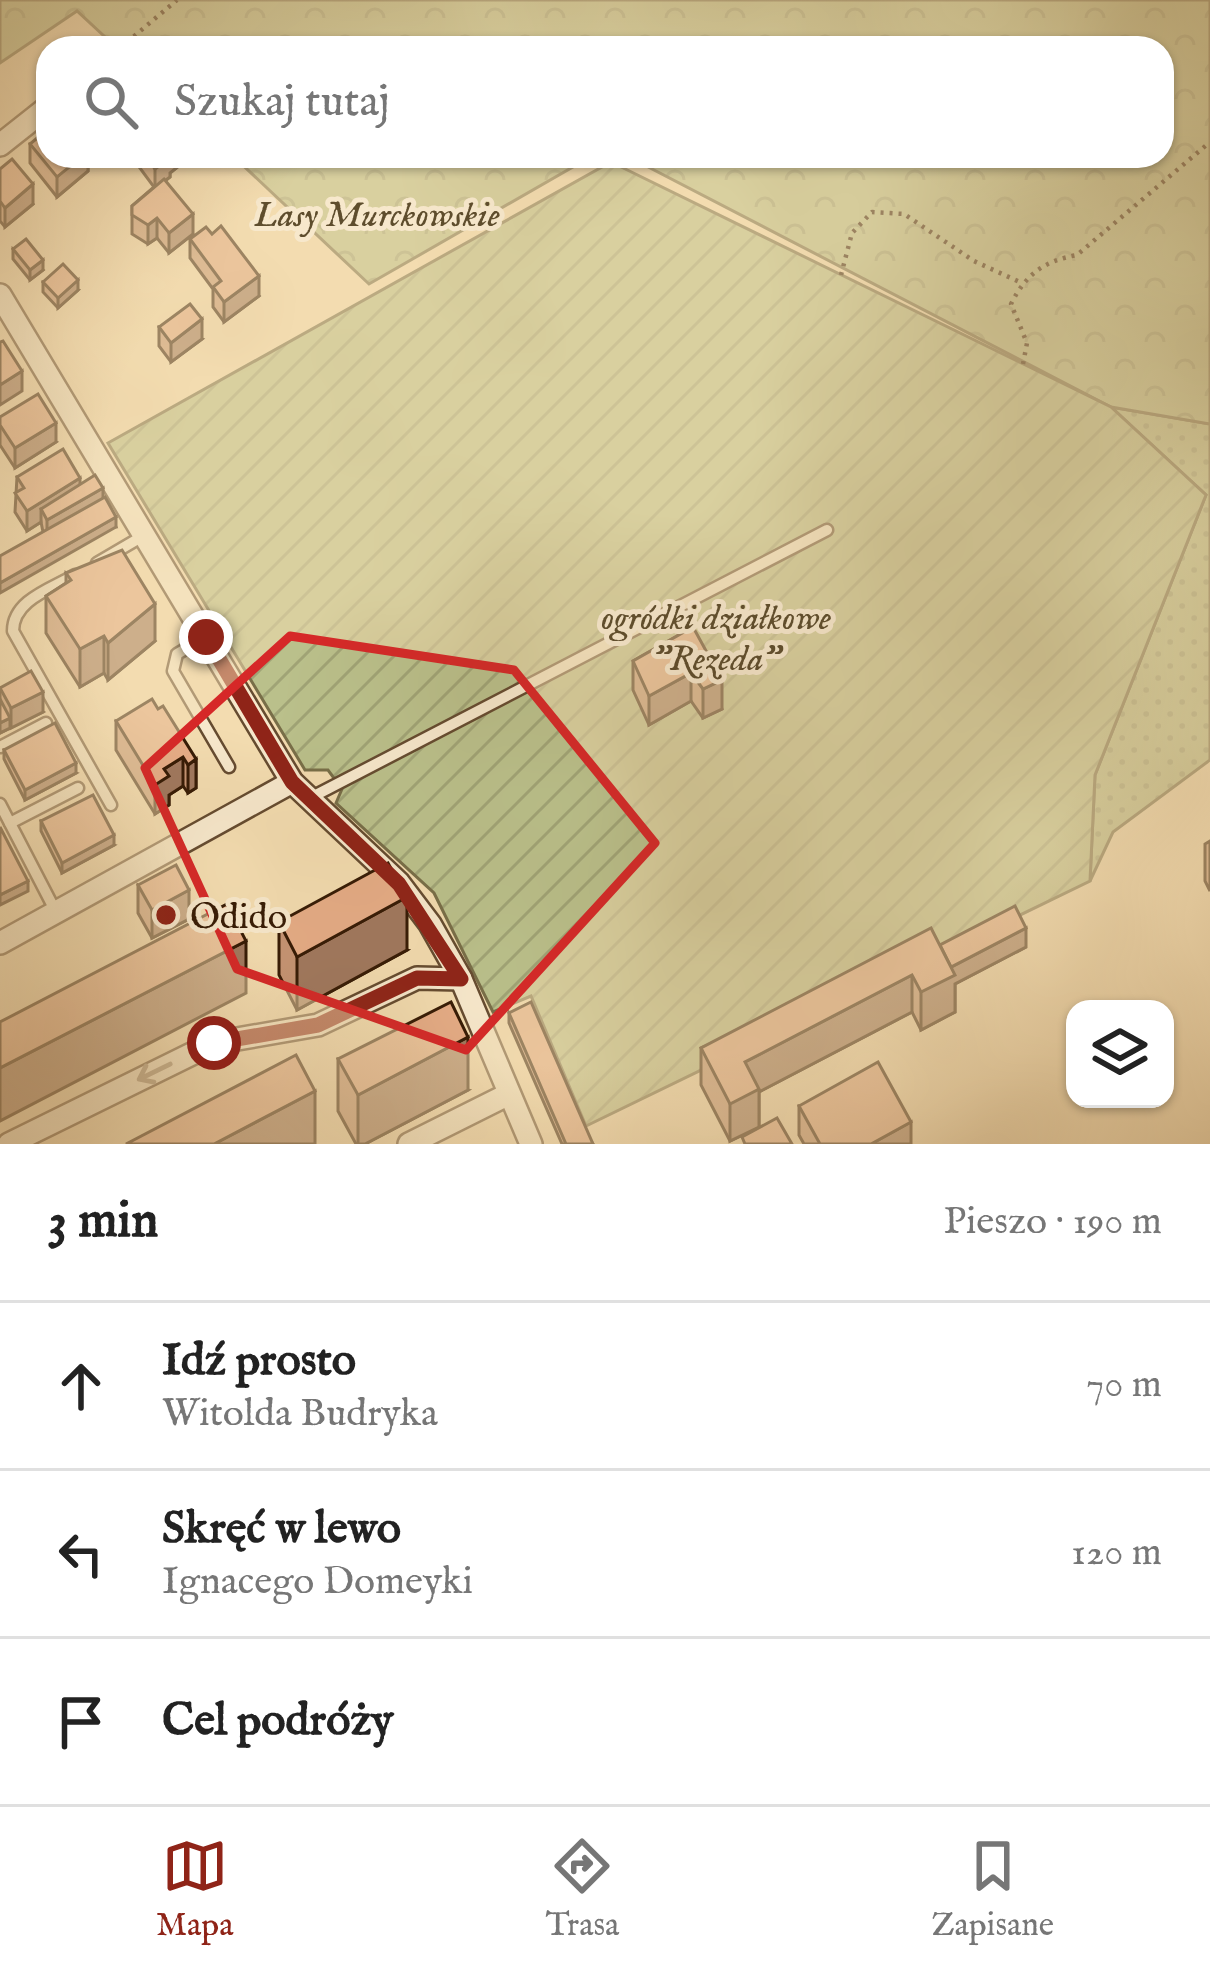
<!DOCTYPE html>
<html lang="pl">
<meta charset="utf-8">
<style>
body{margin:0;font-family:"IM FELL English",serif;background:#f2f2f2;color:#222}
.controls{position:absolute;right:36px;bottom:36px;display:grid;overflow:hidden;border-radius:24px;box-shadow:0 3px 9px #0004}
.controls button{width:108px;height:108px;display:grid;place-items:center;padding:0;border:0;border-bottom:3px solid #e0e0e0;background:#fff;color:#222;font:60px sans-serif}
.stop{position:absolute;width:36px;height:36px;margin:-27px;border:9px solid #8f2418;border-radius:50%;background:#fff}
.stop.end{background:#8f2418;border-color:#fff;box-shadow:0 3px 12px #0008}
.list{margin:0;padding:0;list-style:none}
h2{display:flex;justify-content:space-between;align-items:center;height:156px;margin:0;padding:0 48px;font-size:51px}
h2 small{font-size:39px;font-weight:400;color:#767676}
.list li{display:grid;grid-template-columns:78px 1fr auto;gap:36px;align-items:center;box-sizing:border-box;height:168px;padding:0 48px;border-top:3px solid #e0e0e0}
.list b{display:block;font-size:45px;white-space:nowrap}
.list p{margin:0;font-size:39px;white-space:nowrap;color:#767676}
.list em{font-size:39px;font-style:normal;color:#767676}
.icon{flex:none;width:66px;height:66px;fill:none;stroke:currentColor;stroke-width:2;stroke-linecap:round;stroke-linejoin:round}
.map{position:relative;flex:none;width:1210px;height:1144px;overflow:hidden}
.search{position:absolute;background:#fff;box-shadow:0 3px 9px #0004;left:36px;right:36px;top:36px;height:132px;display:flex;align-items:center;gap:30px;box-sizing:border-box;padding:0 42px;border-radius:36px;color:#767676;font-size:45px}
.sheet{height:660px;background:#fff}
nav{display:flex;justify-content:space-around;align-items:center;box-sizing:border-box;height:168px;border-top:3px solid #e0e0e0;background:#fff;font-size:33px;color:#767676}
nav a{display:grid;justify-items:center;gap:6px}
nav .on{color:#8f2418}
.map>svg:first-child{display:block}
.grass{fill:url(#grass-dots);stroke:#786e48;stroke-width:3}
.forest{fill:url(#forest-crowns);stroke:#786e48;stroke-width:3}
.garden{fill:url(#garden-furrows);stroke:#786e48;stroke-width:3}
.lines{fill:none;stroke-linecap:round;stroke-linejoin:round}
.lane-casing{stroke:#654b30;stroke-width:15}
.street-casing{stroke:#654b30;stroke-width:26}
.path{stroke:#361b05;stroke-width:4.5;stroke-dasharray:3 6;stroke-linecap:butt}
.lane{stroke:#f7e8cc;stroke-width:10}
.street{stroke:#f7e8cc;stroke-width:21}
.wall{fill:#c59473;stroke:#361b05;stroke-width:3}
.shaded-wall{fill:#a0785e;stroke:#361b05;stroke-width:3}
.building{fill:#e5ac86;stroke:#361b05;stroke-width:3}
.oneway{stroke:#a08c72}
.route{stroke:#8f2418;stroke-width:15}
.marked{fill:none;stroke:#d62828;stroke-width:9;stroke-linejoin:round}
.poi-dot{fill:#8f2418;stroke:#f7e8cc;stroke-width:4.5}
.labels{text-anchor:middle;stroke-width:10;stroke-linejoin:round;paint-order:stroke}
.park-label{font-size:36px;font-style:italic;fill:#5e4d2d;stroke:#f7e8cc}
.poi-label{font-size:36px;fill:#361b05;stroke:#f7e8cc;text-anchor:start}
</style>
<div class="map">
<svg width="1210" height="1144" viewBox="0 0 1210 1144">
<defs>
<pattern id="grass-dots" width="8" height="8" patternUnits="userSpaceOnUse" patternTransform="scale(3)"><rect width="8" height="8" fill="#bac08b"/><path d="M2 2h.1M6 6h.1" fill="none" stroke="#a0a476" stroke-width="1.8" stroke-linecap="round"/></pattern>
<pattern id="forest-crowns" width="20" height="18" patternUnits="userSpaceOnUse" patternTransform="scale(3)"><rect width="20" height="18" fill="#bac08b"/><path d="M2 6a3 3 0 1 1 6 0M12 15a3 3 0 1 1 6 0" fill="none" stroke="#a0a476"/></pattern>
<pattern id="garden-furrows" width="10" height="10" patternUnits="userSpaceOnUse" patternTransform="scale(3)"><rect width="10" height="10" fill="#bac08b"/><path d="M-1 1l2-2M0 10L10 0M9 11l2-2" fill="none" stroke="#a0a476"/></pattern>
</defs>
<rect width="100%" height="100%" fill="#f3dcb0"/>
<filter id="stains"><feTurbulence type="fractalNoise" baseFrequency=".00167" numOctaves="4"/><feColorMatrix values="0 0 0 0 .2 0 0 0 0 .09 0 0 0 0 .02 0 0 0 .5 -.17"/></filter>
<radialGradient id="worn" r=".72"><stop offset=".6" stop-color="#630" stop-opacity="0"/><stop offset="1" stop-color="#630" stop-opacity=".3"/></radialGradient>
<!-- grass -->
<polygon class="grass" points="1111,407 1210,424 1210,760 1113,832 1090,881 1095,775 1206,495"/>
<!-- forest -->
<g class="forest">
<polygon points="0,0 1210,0 1210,424 1111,407 627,156 1162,156 1162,48 117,48 77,11 0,63"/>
<polygon points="233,156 592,156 369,284"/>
</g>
<!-- garden -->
<polygon class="garden" points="611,162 1111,407 1206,495 1095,775 1090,881 586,1126 531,996 493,1012 434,893 336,803 342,789 328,770 305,770 108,443"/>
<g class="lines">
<!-- lane casing -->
<g class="lane-casing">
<g id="lane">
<polyline points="97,563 143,536"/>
<path d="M75,575C51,589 13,600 13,631L111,805"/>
<polyline points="206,637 177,654 173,671 229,767"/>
<polyline points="0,747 46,723"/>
<polyline points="312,797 827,530"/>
<polyline points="0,804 56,912"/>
<polyline points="10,823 78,788"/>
</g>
</g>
<!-- street casing -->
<g class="street-casing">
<g id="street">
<polyline points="0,145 48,107"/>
<polyline points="0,295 292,782 399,883 430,924 461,979 531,1144"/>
<polyline points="0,943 292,782"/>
<polyline points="9,1144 214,1043 318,1025 417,978 461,979"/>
<polyline points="409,1144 509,1094"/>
</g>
</g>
<!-- path -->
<g class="path">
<polyline points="120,48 177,0"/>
<polyline points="841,275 852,233 872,212 904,214 974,261 1022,283"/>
<path d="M1023,364L1027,343L1011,304C1026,274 1044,261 1077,255L1210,142"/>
</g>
<!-- lane -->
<use href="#lane" class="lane"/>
<!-- street -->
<use href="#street" class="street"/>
</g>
<!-- wall -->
<g class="wall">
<polygon points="30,144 88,156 88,171 57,197 30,163"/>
<polygon points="131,156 180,156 180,165 170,173 170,177 165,181 193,234 169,253 157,238 148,244 132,234 132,206 154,187"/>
<polygon points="0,169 33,204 5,227 0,221"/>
<polygon points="190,239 259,296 224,322 213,307 213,289 190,258"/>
<polygon points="13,249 43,270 30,280 13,259"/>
<polygon points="43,282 78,290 58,308 43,292"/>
<polygon points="159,327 202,339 171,362 159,346"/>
<polygon points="0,417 56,442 15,468 0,445"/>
<polygon points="17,477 80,484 103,498 116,527 43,532 41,522 27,531 15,512"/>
<polygon points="66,573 155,641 108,680 104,673 80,687 46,633 46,596 66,583"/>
<polygon points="693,627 722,709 703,718 691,701 649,725 633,690 633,661"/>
<polygon points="0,688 43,712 0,733"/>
<polygon points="116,721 196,759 196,788 188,793 183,786 169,795 169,805 155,814 116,750"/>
<polygon points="4,750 76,773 25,800 4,759"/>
<polygon points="41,821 114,845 62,873 41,831"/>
<polygon points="1210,841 1210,891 1205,881 1205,844"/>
<polygon points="138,885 189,919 152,938 138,913"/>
<polygon points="279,922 407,950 297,1010 279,975"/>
<polygon points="940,945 1026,947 955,984 955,1012 921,1030 912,1012 759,1092 759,1127 730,1141 701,1085 701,1048"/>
<polygon points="509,1013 593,1144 562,1144 509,1023"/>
<polygon points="338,1059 468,1090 365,1144 356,1144 338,1111"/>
<polygon points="799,1106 911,1144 804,1144 799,1135"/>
</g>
<!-- shaded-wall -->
<g class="shaded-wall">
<polygon points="78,156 88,156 88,171 57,197 57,177"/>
<polygon points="180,156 180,165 170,173 170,177 155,188 155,169 170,157"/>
<polygon points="33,184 33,204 5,227 5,208"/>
<polygon points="193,214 193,234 169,253 169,233"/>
<polygon points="157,218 157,238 148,244 148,225"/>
<polygon points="43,260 43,270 30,280 30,270"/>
<polygon points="259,276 259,296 224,322 224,302"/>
<polygon points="78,280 78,290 58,308 58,298"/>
<polygon points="202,319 202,339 171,362 171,343"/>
<polygon points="22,371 22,391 0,405 0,385"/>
<polygon points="56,423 56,442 15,468 15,448"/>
<polygon points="80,478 80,498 41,509 41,522 27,531 27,511"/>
<polygon points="103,488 103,508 47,540 47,520"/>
<polygon points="116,517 116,527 0,593 0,583"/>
<polygon points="155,604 155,641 108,680 108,643"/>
<polygon points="104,636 104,673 80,687 80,649"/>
<polygon points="691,673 691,701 649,725 649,696"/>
<polygon points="722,680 722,709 703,718 703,689"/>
<polygon points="43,692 43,712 11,728 11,708"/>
<polygon points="10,718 10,728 0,733 0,723"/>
<polygon points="183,757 183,786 169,795 169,805 155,814 155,785 164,769"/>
<polygon points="196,759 196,788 188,793 188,765"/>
<polygon points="76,763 76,773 25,800 25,790"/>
<polygon points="114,835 114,845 62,873 62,863"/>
<polygon points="28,881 28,891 0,905 0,895"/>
<polygon points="189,890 189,919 152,938 152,910"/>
<polygon points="407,897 407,950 297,1010 297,957"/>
<polygon points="1026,928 1026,947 955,984 955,1012 921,1030 921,992 944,971"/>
<polygon points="246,941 246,993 0,1121 0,1068"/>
<polygon points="912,975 912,1012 759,1092 759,1127 730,1141 730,1104 745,1062"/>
<polygon points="468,1037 468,1090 365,1144 358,1144 358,1095"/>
<polygon points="315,1091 315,1144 214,1144"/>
<polygon points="911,1122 911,1144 871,1144"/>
</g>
<!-- building -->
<g class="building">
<polygon points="48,129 48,156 83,156 57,177 30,144"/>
<polygon points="146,156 169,156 170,157 155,169"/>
<polygon points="12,159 33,184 5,208 0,201 0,169"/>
<polygon points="164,179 193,214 169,233 157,218 148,225 132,215 132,206"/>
<polygon points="221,226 259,276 224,302 213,287 221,281 190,239 206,227 212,234"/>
<polygon points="26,239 43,260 30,270 13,249"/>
<polygon points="63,264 78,280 58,298 43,282"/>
<polygon points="190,304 202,319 171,343 159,327"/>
<polygon points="3,341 22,371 0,385 0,342"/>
<polygon points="38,394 56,423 15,448 0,425 0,417"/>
<polygon points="63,449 80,478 27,511 15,493 24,488 17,477"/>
<polygon points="95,475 103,488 47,520 41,509"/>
<polygon points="105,497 116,517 0,583 0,556"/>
<polygon points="122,550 155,604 108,643 104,636 80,649 46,596 71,580 66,573"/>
<polygon points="693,627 722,680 703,689 691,673 649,696 633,661"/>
<polygon points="31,671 43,692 11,708 0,688"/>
<polygon points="0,699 10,718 0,723"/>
<polygon points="152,699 158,709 163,706 196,759 188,765 183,757 164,769 169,776 155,785 116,721"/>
<polygon points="55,723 76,763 25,790 4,750"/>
<polygon points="93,795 114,835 62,863 41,821"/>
<polygon points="0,827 28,881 0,895"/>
<polygon points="388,863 407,897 297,957 279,922"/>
<polygon points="176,865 189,890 152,910 138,885"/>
<polygon points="227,904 246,941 0,1068 0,1022"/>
<polygon points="1015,906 1026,928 951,967 940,945"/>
<polygon points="931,928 955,975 921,992 912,975 745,1062 759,1089 730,1104 701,1048"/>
<polygon points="451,1002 468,1037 358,1095 338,1059"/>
<polygon points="531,1002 593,1144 566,1144 509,1013"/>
<polygon points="296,1055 315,1091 214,1144 126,1144"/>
<polygon points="878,1062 911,1122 871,1144 820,1144 799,1106"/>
<polygon points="777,1118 792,1144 745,1144 742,1137"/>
</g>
<!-- one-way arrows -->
<defs><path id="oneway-shaft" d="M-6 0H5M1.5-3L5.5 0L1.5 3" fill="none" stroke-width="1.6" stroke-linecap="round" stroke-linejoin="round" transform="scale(3)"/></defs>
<use class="oneway" href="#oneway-shaft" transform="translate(154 1072) rotate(154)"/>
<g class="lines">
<!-- route -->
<polyline class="route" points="206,637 292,782 399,884 461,979 417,978 318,1025 214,1043"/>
</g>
<!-- marked area -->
<path d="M0 0H1210V1144H0ZM290,636L514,670L655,843L466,1050L237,969L145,768Z" fill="#f3dcb0" fill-opacity=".55" fill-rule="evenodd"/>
<path class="marked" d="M290,636L514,670L655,843L466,1050L237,969L145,768Z"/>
<!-- markers -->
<circle class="poi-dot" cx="166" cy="915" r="12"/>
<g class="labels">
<!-- park labels -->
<g class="park-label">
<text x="377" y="226">Lasy Murckowskie</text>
<text x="716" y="629">ogródki działkowe<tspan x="716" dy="41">"Rezeda"</tspan></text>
</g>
<!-- poi labels -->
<g class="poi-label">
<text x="190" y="928">Odido</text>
</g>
</g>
<rect width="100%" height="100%" filter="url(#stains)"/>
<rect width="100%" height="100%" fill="url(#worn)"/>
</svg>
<div class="controls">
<button><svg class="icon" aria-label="layers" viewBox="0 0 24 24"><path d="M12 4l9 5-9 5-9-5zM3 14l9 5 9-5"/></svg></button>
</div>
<div class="stop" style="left:214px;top:1043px"></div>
<div class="stop end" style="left:206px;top:637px"></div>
<div class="search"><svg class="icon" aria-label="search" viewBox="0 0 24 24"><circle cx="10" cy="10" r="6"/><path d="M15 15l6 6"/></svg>Szukaj tutaj</div>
</div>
<section class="sheet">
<h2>3 min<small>Pieszo · 190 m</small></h2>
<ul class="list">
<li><svg class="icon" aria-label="ahead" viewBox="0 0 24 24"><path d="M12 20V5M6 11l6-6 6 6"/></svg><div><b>Idź prosto</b><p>Witolda Budryka</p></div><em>70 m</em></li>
<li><svg class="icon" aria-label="left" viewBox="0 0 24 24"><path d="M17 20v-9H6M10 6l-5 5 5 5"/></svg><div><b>Skręć w lewo</b><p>Ignacego Domeyki</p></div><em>120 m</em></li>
<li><svg class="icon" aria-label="arrive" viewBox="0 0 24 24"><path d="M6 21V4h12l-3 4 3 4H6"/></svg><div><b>Cel podróży</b></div></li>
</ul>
</section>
<nav>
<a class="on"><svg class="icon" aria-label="map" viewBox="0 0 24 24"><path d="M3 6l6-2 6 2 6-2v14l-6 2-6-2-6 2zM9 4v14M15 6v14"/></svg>Mapa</a>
<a><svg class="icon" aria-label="directions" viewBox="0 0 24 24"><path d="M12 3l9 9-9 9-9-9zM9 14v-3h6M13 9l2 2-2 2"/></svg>Trasa</a>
<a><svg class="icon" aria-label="saved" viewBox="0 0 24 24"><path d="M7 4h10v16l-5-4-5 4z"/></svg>Zapisane</a>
</nav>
